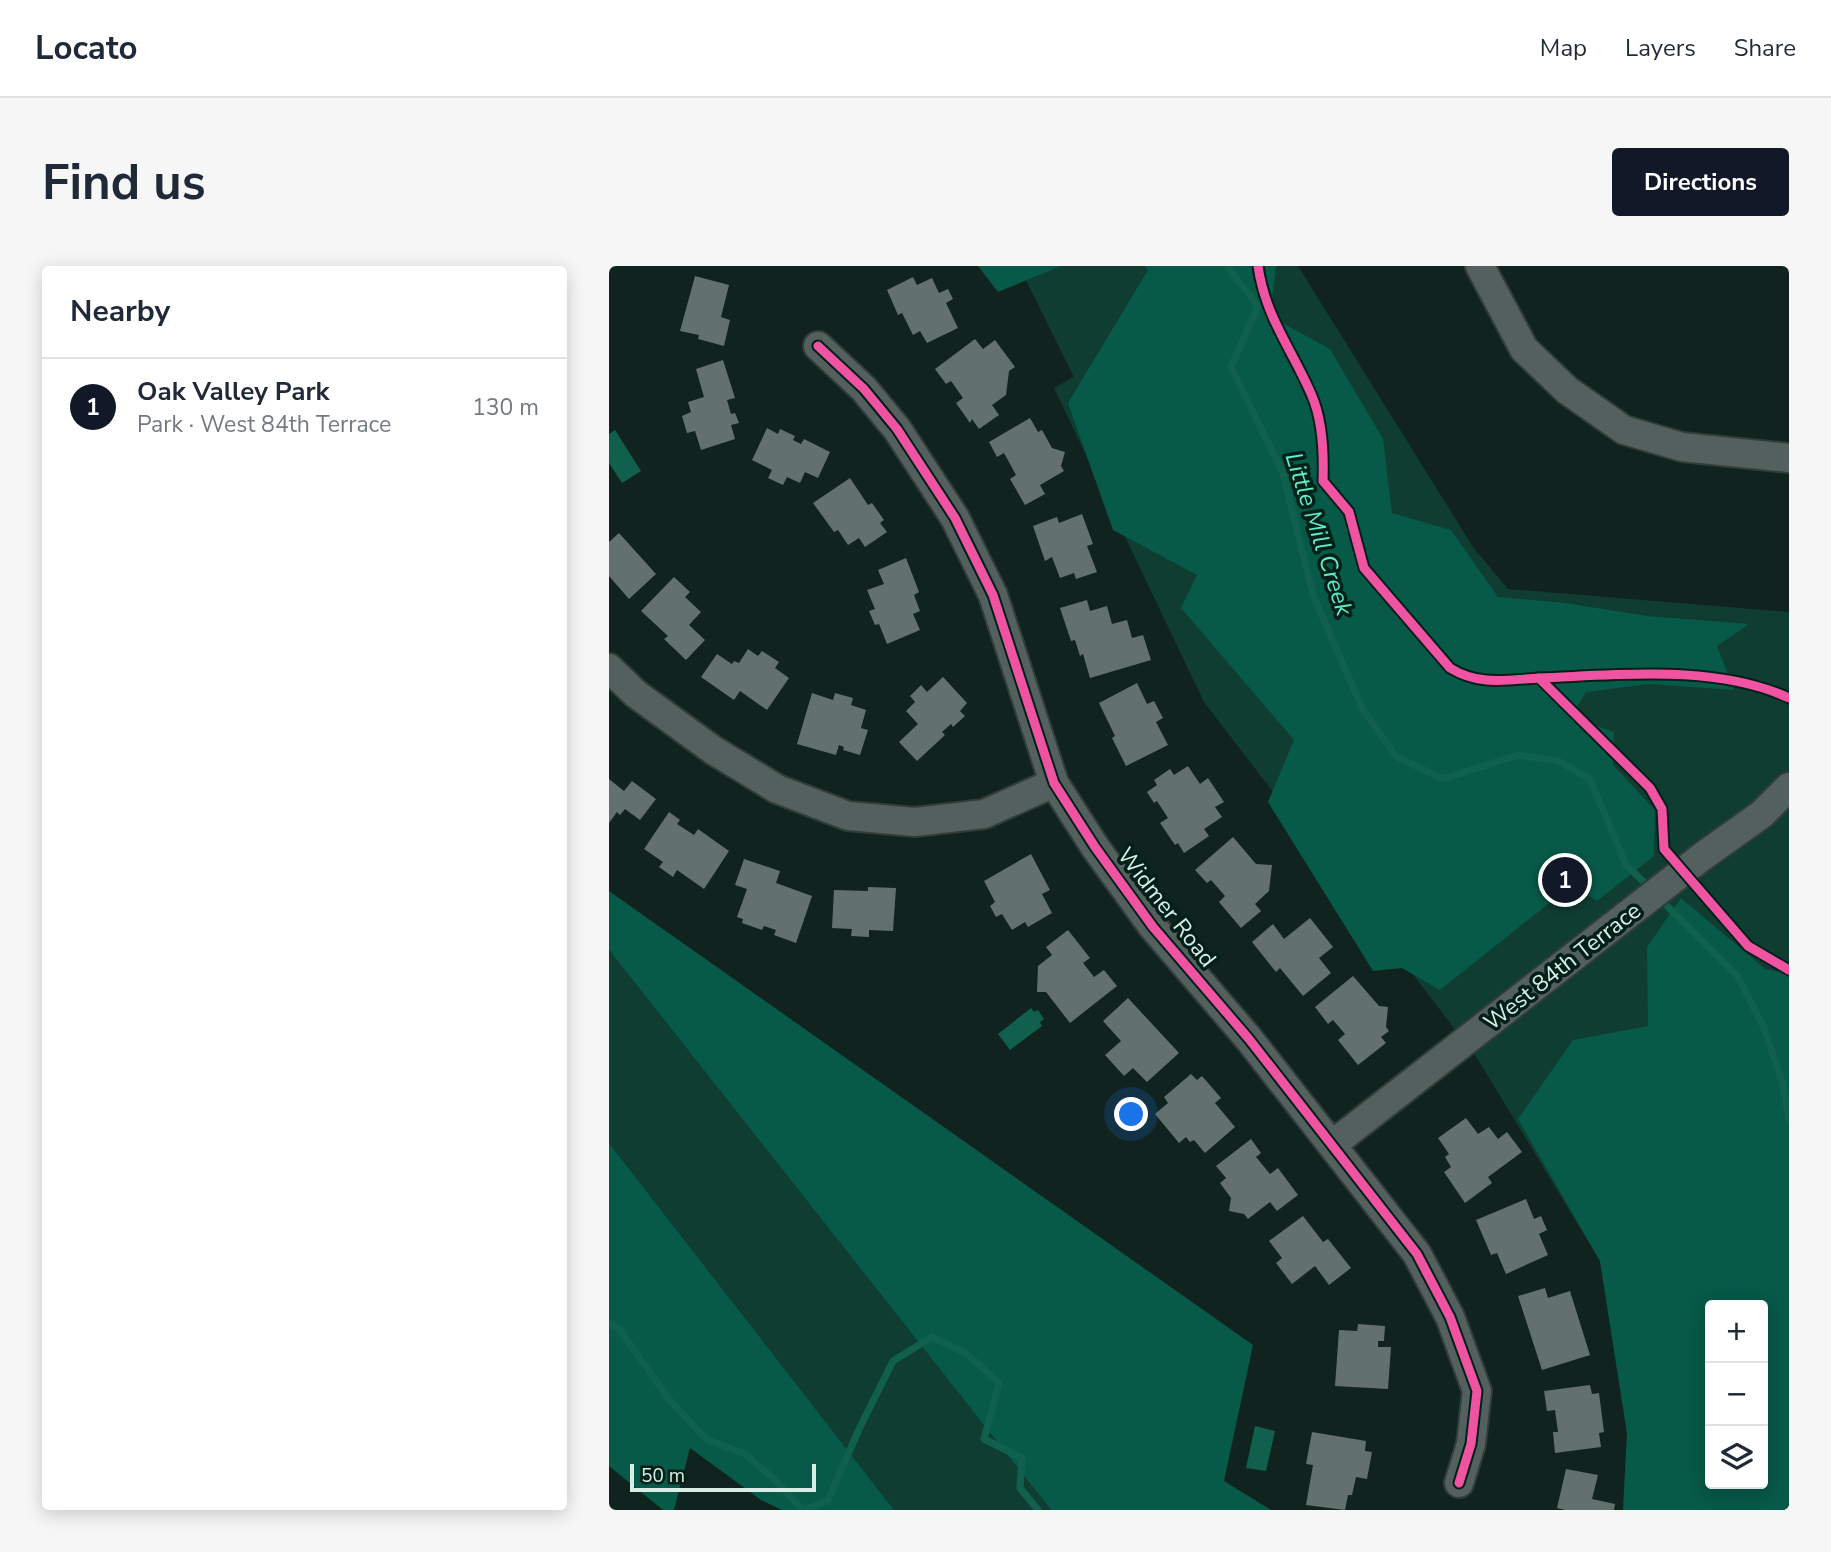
<!DOCTYPE html>
<meta charset="utf-8">
<style>
body{margin:0;font-family:"Nunito Sans",sans-serif;background:#f6f6f7;color:#1f2937}
.controls{position:absolute;right:21px;bottom:21px;display:grid;overflow:hidden;border-radius:7px;box-shadow:0 4px 18px #0003}
.controls button{width:63px;height:63px;display:grid;place-items:center;padding:0;border:0;border-bottom:2px solid #e0e1e3;background:#fff;color:#1f2937;font:35px sans-serif}
.scale{position:absolute;left:21px;bottom:18px;width:186px;box-sizing:border-box;padding-left:7px;border:4px solid #daece6;border-top:0;font-size:19px;line-height:24px;white-space:nowrap;color:#daece6;-webkit-text-stroke:5px #012018;paint-order:stroke}
.you{position:absolute;left:523px;top:849px;width:24px;height:24px;margin:-18px;border:5px solid #fff;border-radius:50%;background:#1a73e8;box-shadow:0 0 0 10px #1a73e833}
.badge{display:grid;place-items:center;width:46px;height:46px;border-radius:50%;background:#111827;color:#fff;font-size:23px;font-weight:700}
.pin{position:absolute;translate:-50% -50%;border:4px solid #fff;box-shadow:0 2px 7px #0006}
.list{margin:0;padding:0;list-style:none}
h2{display:flex;justify-content:space-between;align-items:center;height:91px;margin:0;padding:0 28px;font-size:30px}
h2 small{font-size:23px;font-weight:400;color:#747a83}
.list li{display:grid;grid-template-columns:46px 1fr auto;gap:21px;align-items:center;box-sizing:border-box;height:98px;padding:0 28px;border-top:2px solid #e0e1e3}
.list b{display:block;font-size:26px;white-space:nowrap}
.list p{margin:0;font-size:23px;white-space:nowrap;color:#747a83}
.list em{font-size:23px;font-style:normal;color:#747a83}
.icon{flex:none;width:38px;height:38px;fill:none;stroke:currentColor;stroke-width:2;stroke-linecap:round;stroke-linejoin:round}
.map{position:relative;flex:none;width:1180px;height:1244px;overflow:hidden;border-radius:7px}
header{display:flex;align-items:center;gap:42px;box-sizing:border-box;height:98px;padding:0 35px;background:#fff;border-bottom:2px solid #e0e1e3}
header strong{font-size:33px}
nav{display:flex;gap:38px;margin-inline-start:auto;font-size:24px}
.intro{display:flex;align-items:center;justify-content:space-between;box-sizing:border-box;height:168px;padding:0 42px}
h1{margin:0;font-size:49px}
.button{padding:18px 32px;border-radius:7px;background:#111827;color:#fff;font-size:24px;font-weight:700}
main{display:flex;gap:42px;padding:0 42px}
aside{flex:1;background:#fff;border-radius:7px;box-shadow:0 4px 18px #0003}
.map>svg:first-child{display:block}
.green{fill:#103d32;fill-rule:evenodd}
.forest{fill:#075948;fill-rule:evenodd}
.water{fill:#11604e}
.lines{fill:none;stroke-linecap:round;stroke-linejoin:round}
.stream{stroke:#11604e;stroke-width:7}
.building{fill:#62716d}
.minor-casing{stroke:#303d38;stroke-width:32}
.minor{stroke:#54605d;stroke-width:28}
.cycleway-casing{stroke:#012018;stroke-width:13}
.cycleway{stroke:#f153a3;stroke-width:9}
.labels{text-anchor:middle;stroke-width:7;stroke-linejoin:round;paint-order:stroke}
.street-label{font-size:23px;fill:#daece6;stroke:#012018}
.water-label{font-size:24px;font-style:italic;fill:#60edc9;stroke:#012018}
</style>
<header>
<strong>Locato</strong>
<nav><a>Map</a><a>Layers</a><a>Share</a></nav>
</header>
<div class="intro"><h1>Find us</h1><a class="button">Directions</a></div>
<main>
<aside>
<h2>Nearby<small></small></h2>
<ul class="list">
<li><span class="badge">1</span><div><b>Oak Valley Park</b><p>Park · West 84th Terrace</p></div><em>130 m</em></li>
</ul>
</aside>
<div class="map">
<svg width="1180" height="1244" viewBox="0 0 1180 1244">
<rect width="100%" height="100%" fill="#11231e"/>
<!-- green -->
<g class="green">
<path d="M410,0H689L864,281L899,323L1180,346V1244H1014L1018,1167L991,995L868,792L595,436L445,122L465,111ZM1101,1039H1154V1218H1101Z"/>
<polygon points="0,684 442,1244 285,1244 0,877"/>
</g>
<!-- forest -->
<g class="forest">
<polygon points="369,0 452,0 389,26"/>
<polygon points="535,0 667,0 661,50 721,83 774,173 783,247 842,264 889,331 956,337 1038,350 1140,358 1108,380 1125,424 1040,418 977,426 962,451 1005,466 1004,499 1046,544 1045,590 988,635 963,619 831,724 793,702 764,705 659,536 685,474 572,342 588,309 504,264 459,137 539,4"/>
<polygon points="0,625 644,1079 615,1215 662,1244 442,1244 0,684"/>
<path d="M1072,632L1156,703L1180,708V1244H1014L1018,1167L991,995L909,853L964,774L1039,760L1038,681ZM1101,1039H1154V1218H1101Z"/>
<polygon points="0,877 285,1244 173,1244 152,1234 81,1182 65,1244 54,1244 0,1200"/>
</g>
<!-- water -->
<g class="water">
<polygon points="6,164 32,205 13,217 0,197 0,168"/>
<polygon points="422,742 425,746 429,744 435,753 431,756 433,760 401,784 389,768"/>
<polygon points="646,1160 666,1165 657,1205 637,1202"/>
</g>
<g class="lines">
<!-- stream -->
<g class="stream">
<polyline points="618,0 649,40 622,101 674,207 704,329 754,444 788,491 834,513 909,489 949,495 981,513 1017,599 1041,622"/>
<polyline points="1049,631 1129,711 1155,762 1173,815 1180,854"/>
<polyline points="0,1057 12,1065 58,1131 97,1173 136,1188 164,1212 194,1244"/>
<polyline points="195,1244 219,1234 251,1161 284,1095 323,1071 358,1088 390,1117 375,1173 413,1192 411,1222 429,1244"/>
</g>
</g>
<!-- building -->
<g class="building">
<polygon points="86,10 120,19 112,51 121,54 115,80 89,73 90,69 71,65"/>
<polygon points="304,11 308,19 323,12 330,27 339,23 344,33 337,37 349,62 318,77 311,65 304,69 293,47 289,49 278,24"/>
<polygon points="366,73 374,83 386,74 406,101 400,105 397,129 383,139 390,149 370,163 363,153 361,157 347,137 354,132 342,115 337,118 326,103"/>
<polygon points="114,94 126,132 118,134 122,148 126,147 130,157 122,159 126,173 92,184 86,165 78,167 73,150 82,146 79,136 95,131 87,103"/>
<polygon points="421,152 429,166 433,164 443,182 456,186 452,200 455,205 431,219 436,228 416,239 401,213 407,209 395,187 388,191 380,176"/>
<polygon points="158,162 169,168 171,163 186,170 184,174 192,178 195,173 221,186 209,212 196,206 191,217 178,211 174,219 159,212 163,204 143,194"/>
<polygon points="241,212 259,239 263,237 275,254 271,257 278,266 256,281 250,272 239,279 229,264 225,266 204,237"/>
<polygon points="473,248 484,278 478,280 488,306 467,313 465,307 451,312 443,291 436,295 424,260 448,251 450,257"/>
<polygon points="10,267 47,308 20,333 0,310 0,276"/>
<polygon points="297,292 310,326 305,329 311,345 304,348 311,364 278,378 270,358 266,359 260,345 266,343 258,324 275,318 269,304"/>
<polygon points="65,311 81,326 76,331 92,346 80,359 96,374 77,394 55,373 59,370 32,345"/>
<polygon points="478,334 481,345 498,340 503,358 518,354 523,372 534,369 542,394 481,412 474,388 471,390 466,374 462,375 451,342"/>
<polygon points="139,383 149,390 153,385 170,396 166,402 180,412 158,444 131,425 125,434 92,411 108,388 123,398 125,395 130,397"/>
<polygon points="334,411 358,437 351,445 356,450 344,461 342,458 333,466 336,469 308,495 290,476 309,458 297,445 306,436 301,430 312,419 318,426"/>
<polygon points="528,417 538,438 545,435 554,452 547,456 559,479 517,500 503,472 506,470 490,437"/>
<polygon points="203,427 224,434 226,427 244,432 242,439 257,444 252,462 259,464 251,489 234,484 235,481 230,479 227,489 188,478"/>
<polygon points="579,500 591,518 599,512 615,536 606,541 613,551 595,563 600,570 575,587 569,577 566,579 551,557 559,552 548,535 545,537 538,526 548,519 545,514 561,503 565,509"/>
<polygon points="0,513 15,525 23,515 47,533 31,554 16,543 11,549 8,546 0,557"/>
<polygon points="60,546 71,554 68,558 85,569 89,563 120,585 95,623 68,604 64,611 50,601 54,596 35,583"/>
<polygon points="624,571 647,598 663,599 660,625 646,638 652,645 632,662 610,636 616,630 602,614 598,617 586,604"/>
<polygon points="422,588 441,624 433,628 443,647 419,661 416,656 403,664 393,648 387,651 381,640 386,636 375,615"/>
<polygon points="135,593 171,605 167,617 203,630 187,677 165,669 167,664 155,660 153,664 133,657 134,653 128,651 138,623 126,619"/>
<polygon points="259,621 287,622 284,665 260,664 260,671 242,670 243,663 223,662 225,624 259,625"/>
<polygon points="701,652 724,681 710,692 722,707 694,730 671,702 667,706 643,676 664,658 675,673"/>
<polygon points="459,664 481,692 474,697 485,711 495,704 508,720 461,757 437,726 428,726 429,700 443,689 437,681"/>
<polygon points="744,710 770,740 779,741 777,761 780,765 772,771 777,777 749,799 729,774 736,768 724,754 719,758 706,741"/>
<polygon points="519,732 570,787 538,816 524,802 515,810 496,789 512,775 494,755"/>
<polygon points="582,808 588,814 593,810 612,832 606,837 626,861 596,887 585,874 581,876 577,871 570,877 546,848 559,837 555,831"/>
<polygon points="857,852 869,868 880,861 889,873 898,866 913,886 879,911 883,917 856,937 835,906 842,901 836,891 840,888 829,872"/>
<polygon points="642,873 652,887 647,891 661,908 669,902 689,929 668,945 661,936 639,953 635,948 620,945 622,932 611,917 617,912 607,900"/>
<polygon points="917,933 925,953 932,950 938,964 930,968 939,989 897,1008 888,987 882,989 867,954"/>
<polygon points="694,950 714,976 719,973 742,1002 720,1019 706,1000 683,1018 667,997 673,992 660,975"/>
<polygon points="936,1022 939,1032 961,1025 981,1089 933,1104 909,1030"/>
<polygon points="749,1058 776,1060 775,1075 769,1075 769,1081 782,1081 779,1123 726,1120 730,1064 748,1065"/>
<polygon points="981,1119 983,1128 990,1127 995,1166 990,1167 992,1181 946,1187 944,1166 949,1166 946,1144 938,1145 935,1125"/>
<polygon points="703,1166 757,1175 756,1185 763,1186 758,1213 747,1211 743,1229 739,1229 736,1244 697,1239 704,1199 697,1198"/>
<polygon points="957,1203 989,1209 983,1233 1006,1238 1005,1244 956,1244 948,1242"/>
</g>
<g class="lines">
<!-- minor casing -->
<g class="minor-casing">
<g id="minor">
<polyline points="871,0 915,83 958,124 1015,164 1073,181 1180,192"/>
<polyline points="209,80 255,123 288,163 346,252 384,329 445,517 486,581 544,661 640,773 808,988 841,1051 868,1125 862,1178 850,1217"/>
<polyline points="0,402 27,428 104,484 168,523 239,550 306,556 375,548 445,517"/>
<polyline points="724,878 1094,590 1153,548 1180,521"/>
</g>
</g>
<!-- minor -->
<use href="#minor" class="minor"/>
<!-- cycleway casing -->
<g class="cycleway-casing">
<g id="cycleway">
<path d="M649,0C656,51 684,85 703,130C714,156 715,187 714,215L740,246L755,302L841,402C870,420 897,414 930,412L1041,522L1053,543L1055,583L1139,680L1180,704"/>
<polyline points="209,80 255,123 288,163 346,252 384,329 445,517 486,581 544,661 640,773 808,988 841,1051 868,1125 862,1178 850,1217"/>
<path d="M930,412C1009,409 1107,398 1180,432"/>
</g>
</g>
<!-- cycleway -->
<use href="#cycleway" class="cycleway"/>
</g>
<g class="labels">
<!-- street labels -->
<g class="street-label">
<text transform="translate(558 641) rotate(52)" y="8">Widmer Road</text>
<text transform="translate(953 700) rotate(-38)" y="8">West 84th Terrace</text>
</g>
<!-- water labels -->
<g class="water-label">
<text transform="translate(710 268) rotate(72)" y="8">Little Mill Creek</text>
</g>
</g>
</svg>
<div class="controls">
<button>+</button>
<button>−</button>
<button><svg class="icon" aria-label="layers" viewBox="0 0 24 24"><path d="M12 4l9 5-9 5-9-5zM3 14l9 5 9-5"/></svg></button>
</div>
<div class="scale">50 m</div>
<div class="you"></div>
<div class="pin badge" style="left:956px;top:614px">1</div>
</div>
</main>
